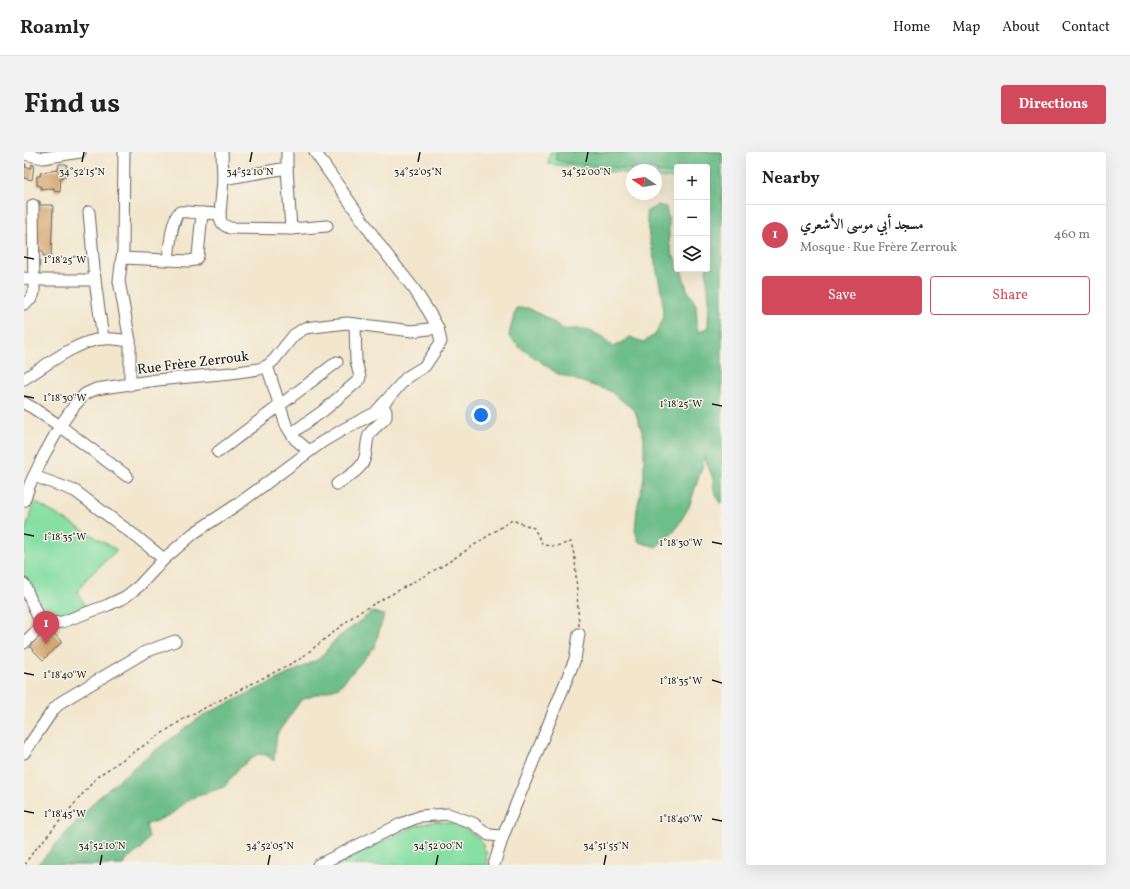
<!DOCTYPE html>
<meta charset="utf-8">
<style>
body{margin:0;font-family:Vollkorn,Amiri,serif;background:#f2f2f2;color:#222}
.controls{position:absolute;right:12px;top:12px;display:grid;overflow:hidden;border-radius:4px;box-shadow:0 4px 16px #0002}
.controls button{width:36px;height:36px;display:grid;place-items:center;padding:0;border:0;border-bottom:1px solid #e0e0e0;background:#fff;color:#222;font:20px sans-serif}
.compass{position:absolute;left:602px;top:12px;width:36px;height:36px;border-radius:50%;background:#fff;box-shadow:0 4px 16px #0002;rotate:282deg}
.you{position:absolute;left:457px;top:263px;width:14px;height:14px;margin:-10px;border:3px solid #fff;border-radius:50%;background:#1a73e8;box-shadow:0 0 0 6px #1a73e833}
.badge{display:grid;place-items:center;width:26px;height:26px;border-radius:50%;background:#d1495b;color:#fff;font-size:13px;font-weight:700}
.pin{position:absolute;translate:-50% -33px;filter:drop-shadow(0 1px 2px #0008)}
.pin::after{content:'';position:absolute;top:21px;width:14px;height:12px;background:inherit;clip-path:polygon(0 0,100% 0,50% 100%)}
.list{margin:0;padding:0;list-style:none}
h2{display:flex;justify-content:space-between;align-items:center;height:52px;margin:0;padding:0 16px;font-size:17px}
h2 small{font-size:13px;font-weight:400;color:#767676}
.list li{display:grid;grid-template-columns:26px 1fr auto;gap:12px;align-items:center;box-sizing:border-box;height:60px;padding:0 16px;border-top:1px solid #e0e0e0}
.list b{display:block;font-size:15px;white-space:nowrap}
.list p{margin:0;font-size:13px;white-space:nowrap;color:#767676}
.list em{font-size:13px;font-style:normal;color:#767676}
.actions{display:flex;gap:8px;padding:12px 16px}
.actions a{flex:1;padding:9px 0;border:1px solid #d1495b;border-radius:4px;text-align:center;font-size:14px;color:#d1495b}
.actions .main{background:#d1495b;color:#fff}
.icon{flex:none;width:22px;height:22px;fill:none;stroke:currentColor;stroke-width:2;stroke-linecap:round;stroke-linejoin:round}
.map{position:relative;flex:none;width:698px;height:713px;overflow:hidden;border-radius:4px}
header{display:flex;align-items:center;gap:24px;box-sizing:border-box;height:56px;padding:0 20px;background:#fff;border-bottom:1px solid #e0e0e0}
header strong{font-size:19px}
nav{display:flex;gap:22px;margin-inline-start:auto;font-size:14px}
.intro{display:flex;align-items:center;justify-content:space-between;box-sizing:border-box;height:96px;padding:0 24px}
h1{margin:0;font-size:28px}
.button{padding:10px 18px;border-radius:4px;background:#d1495b;color:#fff;font-size:14px;font-weight:700}
main{display:flex;gap:24px;padding:0 24px}
aside{flex:1;background:#fff;border-radius:4px;box-shadow:0 4px 16px #0002}
.map>svg:first-child{display:block}
.green{fill:#88dfa4;stroke:#527e60}
.forest{fill:#6ebe8a;stroke:#456d53}
.building{fill:#d2a36c}
.lines{fill:none;stroke-linecap:round;stroke-linejoin:round}
.minor-casing{stroke:#67635a;stroke-width:13}
.path{stroke:#67635a;stroke-width:1.5;stroke-dasharray:3 3;stroke-linecap:butt}
.minor{stroke:#fff;stroke-width:11}
.ticks{fill:none;stroke:#1c1c1c;stroke-width:1.5}
.labels{text-anchor:middle;stroke-width:3;stroke-linejoin:round;paint-order:stroke}
.street-label{font-size:14px;fill:#1c1c1c;stroke:#f7f3e8}
.ticks-label{font-size:10px;text-anchor:middle;fill:#1c1c1c;stroke:#f7f3e8;stroke-width:3;stroke-linejoin:round;paint-order:stroke}
</style>
<header>
<strong>Roamly</strong>
<nav><a>Home</a><a>Map</a><a>About</a><a>Contact</a></nav>
</header>
<div class="intro"><h1>Find us</h1><a class="button">Directions</a></div>
<main>
<div class="map">
<svg width="698" height="713" viewBox="0 0 698 713">
<rect width="100%" height="100%" fill="#f7f3e8"/>
<filter id="ink" filterUnits="userSpaceOnUse"><feTurbulence type="fractalNoise" baseFrequency=".025" numOctaves="2"/><feDisplacementMap in="SourceGraphic" scale="8" xChannelSelector="R" yChannelSelector="G"/><feConvolveMatrix kernelMatrix="1 2 1 2 8 2 1 2 1" color-interpolation-filters="sRGB"/></filter>
<filter id="wash" filterUnits="userSpaceOnUse"><feTurbulence type="fractalNoise" baseFrequency=".012" numOctaves="4" result="noise"/><feDisplacementMap in="SourceGraphic" scale="16" xChannelSelector="R" yChannelSelector="G"/><feGaussianBlur stdDeviation="0.9" result="paint"/><feColorMatrix in="noise" values="0 0 0 0 0 0 0 0 0 0 0 0 0 0 0 0 0 1.4 0 .05"/><feComposite in="paint" operator="in"/></filter>
<g filter="url(#wash)">
<rect width="100%" height="100%" fill="#f2e6cd"/>
<!-- green -->
<g class="green">
<polygon points="526,0 698,0 698,12 683,30 683,15 653,15 653,27 632,25 632,18 608,18 608,22 524,12"/>
<polygon points="11,350 93,398 63,426 53,440 64,458 27,473 0,423 0,382"/>
<polygon points="411,669 435,672 457,688 462,700 463,713 310,713 388,675"/>
</g>
<!-- forest -->
<g class="forest">
<polygon points="532,0 698,0 698,350 697,353 690,338 689,327 681,306 665,355 650,380 632,395 615,390 611,379 613,357 620,325 620,285 611,259 586,239 534,222 494,194 485,185 486,178 492,156 504,156 525,167 539,177 561,177 577,184 590,195 606,185 619,190 631,183 639,167 638,142 625,84 622,60 634,53 642,55 645,71 645,89 648,102 653,110 653,117 657,117 663,137 672,153 674,181 684,175 685,148 682,117 683,117 683,44 685,42 686,21 683,22 683,15 653,15 653,22 632,20 632,18 614,18 542,11 532,8"/>
<polygon points="348,460 360,463 350,496 315,535 277,548 253,582 250,609 242,603 234,602 215,616 200,635 168,646 146,663 122,673 125,685 117,697 102,708 99,713 13,713 73,647 122,605 178,564 295,507 312,487"/>
</g>
<g id="blocks">
<!-- building -->
<g class="building">
<polygon points="0,12 2,12 1,15 7,16 8,12 10,13 8,28 0,26"/>
<polygon points="35,12 42,12 43,14 41,25 37,25 36,40 30,39 30,36 17,37 17,34 13,33 13,24 16,24 17,20 34,18"/>
<polygon points="12,49 16,49 16,53 29,53 27,104 19,104 19,99 11,99"/>
<polygon points="25,476 38,490 19,508 5,494"/>
</g>
</g>
</g>
<g filter="url(#ink)">
<use href="#blocks" fill-opacity="0" stroke="#67635a" stroke-width="1"/>
<g class="lines">
<!-- minor casing -->
<g class="minor-casing">
<g id="minor">
<polyline points="100,0 99,98 95,129 106,189 106,233"/>
<polyline points="0,2 19,6 56,0"/>
<polyline points="263,16 267,77 303,74"/>
<polyline points="199,27 263,16 263,0"/>
<polyline points="65,60 71,128 79,187"/>
<path d="M196,62C196,70 198,73 206,76L267,77"/>
<polyline points="98,106 165,109 171,108 174,104 178,61 196,62 199,27 198,0"/>
<path d="M144,108C145,100 148,63 156,60C162,59 172,61 178,61"/>
<polyline points="0,126 10,128 71,128"/>
<polyline points="0,152 7,147 10,141 9,53"/>
<polyline points="243,214 262,273 271,287 285,299"/>
<path d="M0,227C21,214 53,189 78,187C87,186 97,188 106,189"/>
<polyline points="0,251 9,256 36,274 103,324"/>
<polyline points="268,281 299,259 335,228 336,225 332,209 331,172"/>
<polyline points="194,300 313,210"/>
<polyline points="10,324 51,339 114,386 140,407"/>
<path d="M313,332C323,325 338,318 341,305C343,298 342,290 345,283C349,275 357,272 362,265V259L358,253"/>
<polyline points="0,349 6,332 20,303 36,274 50,254 61,242 72,237 133,228 207,221 235,217 243,214 250,208 270,183 281,176 323,171 388,179 414,176 405,160 390,137 357,95 291,0"/>
<polyline points="0,432 13,463 20,472 0,491"/>
<polyline points="20,472 38,470 84,453 101,445 115,434 140,407 170,381 217,350 298,290 320,277 351,261 383,225 401,214 417,190 414,176"/>
<polyline points="0,601 29,558 37,550 121,500 151,489"/>
<polyline points="294,713 377,672 397,664 424,662 449,671 465,683 479,684"/>
<polyline points="470,713 479,684 551,507 555,482"/>
</g>
</g>
<!-- path -->
<polyline class="path" points="1,713 6,704 74,624 161,566 276,507 332,462 420,413 488,368 510,376 519,393 532,394 547,390 551,407 555,474"/>
<!-- minor -->
<use href="#minor" class="minor"/>
</g>
</g>
<!-- ticks -->
<path class="ticks" d="M58,10L60,0M226,10L228,0M394,10L396,0M562,10L564,0M0,105L10,107M0,244L10,246M688,252L698,254M0,382L10,384M688,390L698,392M0,521L10,523M688,528L698,531M0,659L10,661M688,667L698,669M76,713L78,703M244,713L246,703M412,713L414,703M580,713L582,703"/>
<g class="labels">
<!-- street labels -->
<g class="street-label">
<text transform="translate(169 210) rotate(-7)" y="5">Rue Frère Zerrouk</text>
</g>
</g>
<g class="ticks-label">
<text x="58" y="23">34°52'15"N</text>
<text x="226" y="23">34°52'10"N</text>
<text x="394" y="23">34°52'05"N</text>
<text x="562" y="23">34°52'00"N</text>
<text x="41" y="111">1°18'25"W</text>
<text x="41" y="249">1°18'30"W</text>
<text x="657" y="255">1°18'25"W</text>
<text x="41" y="388">1°18'35"W</text>
<text x="657" y="394">1°18'30"W</text>
<text x="41" y="526">1°18'40"W</text>
<text x="657" y="532">1°18'35"W</text>
<text x="41" y="665">1°18'45"W</text>
<text x="657" y="670">1°18'40"W</text>
<text x="78" y="697">34°52'10"N</text>
<text x="246" y="697">34°52'05"N</text>
<text x="414" y="697">34°52'00"N</text>
<text x="582" y="697">34°51'55"N</text>
</g>
</svg>
<div class="controls">
<button>+</button>
<button>−</button>
<button><svg class="icon" aria-label="layers" viewBox="0 0 24 24"><path d="M12 4l9 5-9 5-9-5zM3 14l9 5 9-5"/></svg></button>
</div>
<svg class="compass" viewBox="-18 -18 36 36"><path d="M0-13l5 13h-10z" fill="#e53935"/><path d="M0 13l5-13h-10z" fill="#767676"/></svg>
<div class="you"></div>
<div class="pin badge" style="left:22px;top:492px">1</div>
</div>
<aside>
<h2>Nearby<small></small></h2>
<ul class="list">
<li><span class="badge">1</span><div><b>مسجد أبي موسى الأشعري</b><p>Mosque · Rue Frère Zerrouk</p></div><em>460 m</em></li>
</ul>
<div class="actions"><a class="main">Save</a><a>Share</a></div>
</aside>
</main>
